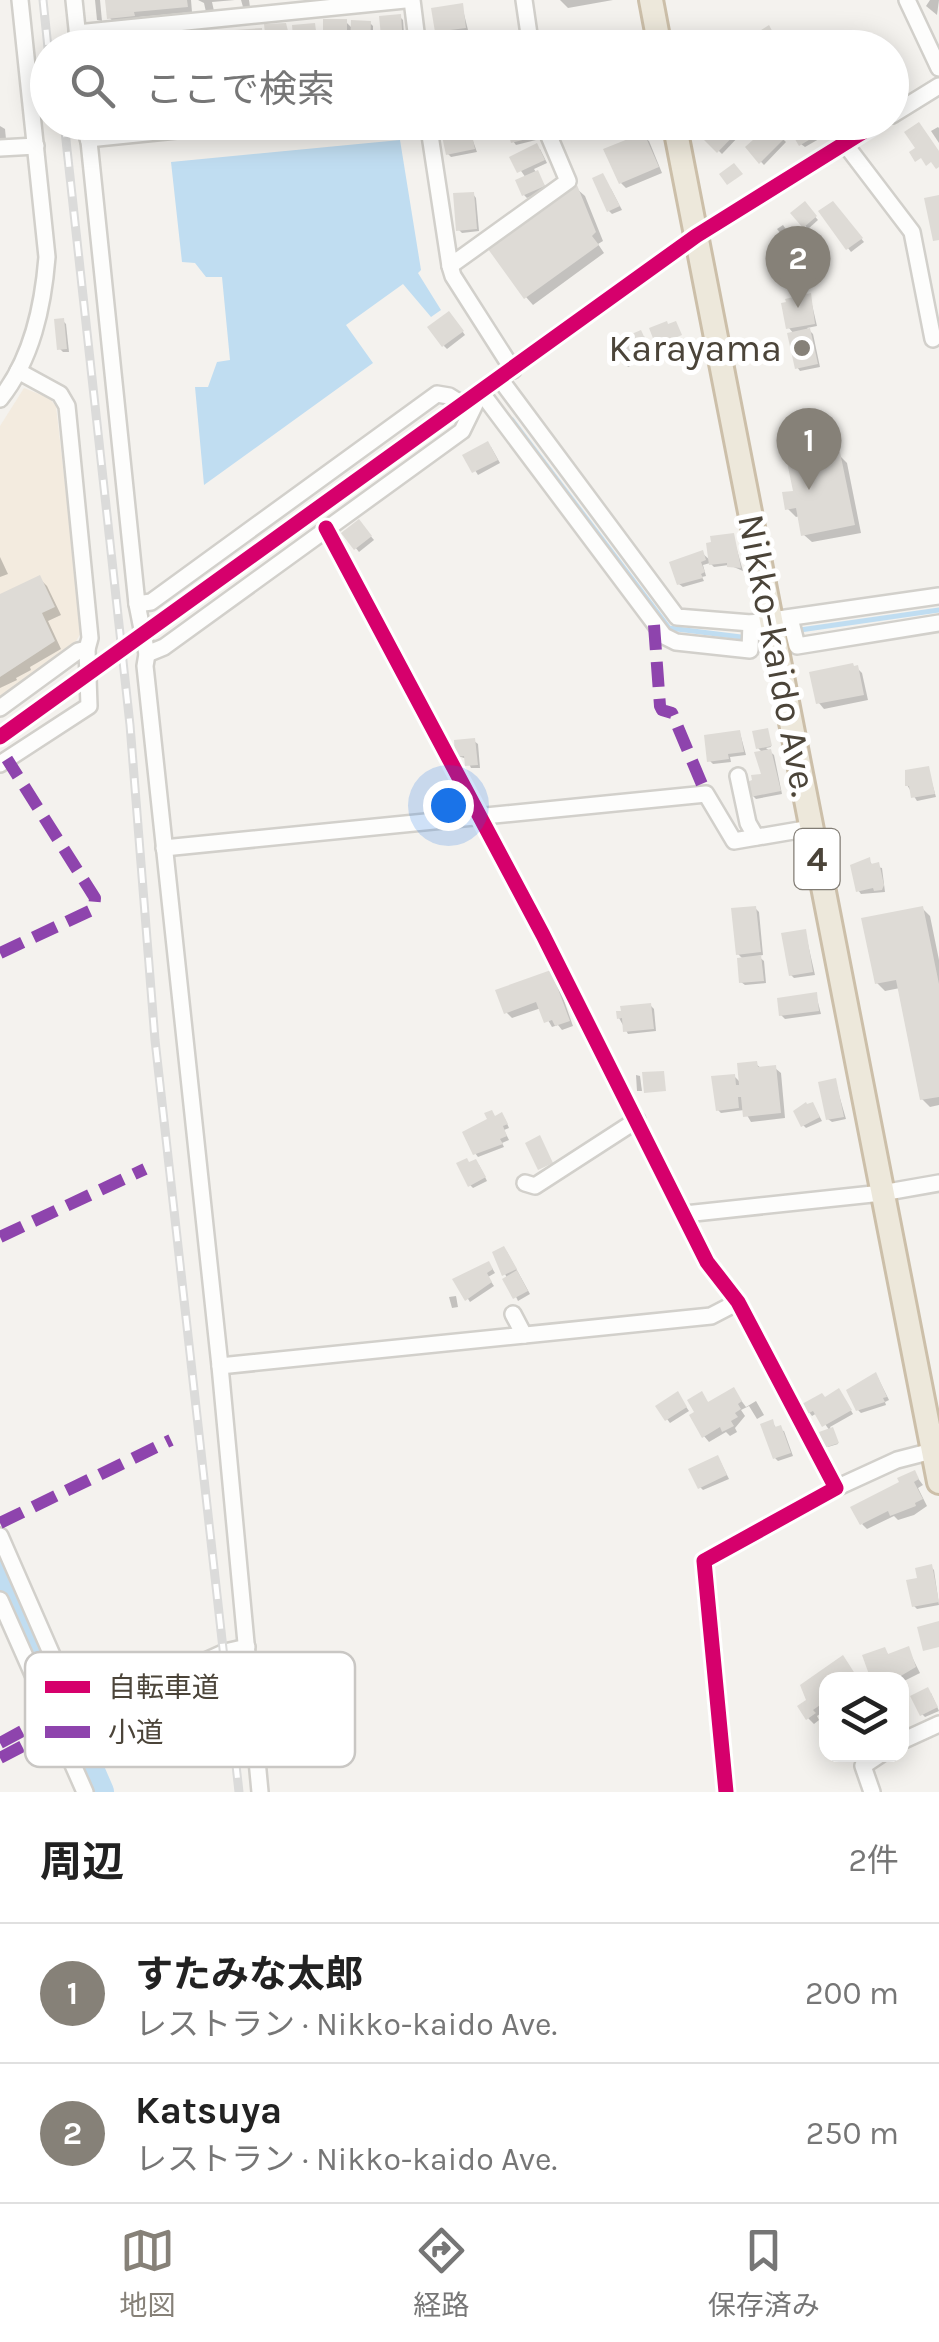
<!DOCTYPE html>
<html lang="ja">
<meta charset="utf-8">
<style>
body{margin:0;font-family:Karla,"Noto Sans JP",sans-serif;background:#f2f2f2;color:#222}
.controls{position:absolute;right:30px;bottom:30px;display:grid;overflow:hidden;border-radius:20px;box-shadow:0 5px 25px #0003}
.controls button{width:90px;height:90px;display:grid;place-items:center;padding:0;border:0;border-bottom:2px solid #e0e0e0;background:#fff;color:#222;font:50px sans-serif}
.you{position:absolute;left:448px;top:805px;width:35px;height:35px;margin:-25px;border:8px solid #fff;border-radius:50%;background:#1a73e8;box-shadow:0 0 0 15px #1a73e833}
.badge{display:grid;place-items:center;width:65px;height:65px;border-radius:50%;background:#868178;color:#fff;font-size:32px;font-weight:700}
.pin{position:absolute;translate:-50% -82px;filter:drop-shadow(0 2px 5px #0008)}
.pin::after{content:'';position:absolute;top:52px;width:35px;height:30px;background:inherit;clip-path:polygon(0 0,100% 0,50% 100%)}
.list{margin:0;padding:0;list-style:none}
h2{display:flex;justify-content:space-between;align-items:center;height:130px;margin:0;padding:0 40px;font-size:42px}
h2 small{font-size:32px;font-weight:400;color:#767676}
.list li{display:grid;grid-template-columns:65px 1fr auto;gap:30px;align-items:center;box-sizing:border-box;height:140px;padding:0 40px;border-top:2px solid #e0e0e0}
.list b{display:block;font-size:38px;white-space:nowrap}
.list p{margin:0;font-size:32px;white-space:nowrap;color:#767676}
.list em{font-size:32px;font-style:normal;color:#767676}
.icon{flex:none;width:55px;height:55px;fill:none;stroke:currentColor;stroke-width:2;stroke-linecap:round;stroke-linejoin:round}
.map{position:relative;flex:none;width:939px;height:1792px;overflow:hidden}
.search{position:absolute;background:#fff;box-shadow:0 5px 25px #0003;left:30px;right:30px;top:30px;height:110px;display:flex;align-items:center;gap:25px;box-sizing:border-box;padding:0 35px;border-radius:55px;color:#767676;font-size:38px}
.sheet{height:410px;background:#fff}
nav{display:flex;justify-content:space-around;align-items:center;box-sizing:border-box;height:140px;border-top:2px solid #e0e0e0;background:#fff;font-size:28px;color:#767676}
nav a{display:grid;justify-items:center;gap:5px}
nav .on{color:#868178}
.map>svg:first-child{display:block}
.commercial{fill:#f3ebdf}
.water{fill:#c0ddf1}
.shadow{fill:#0003}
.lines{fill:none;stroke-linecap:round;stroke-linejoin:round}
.stream{stroke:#c0ddf1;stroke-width:5}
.river{stroke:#c0ddf1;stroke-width:30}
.building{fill:#dedbd6}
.minor-casing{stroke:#d2d0cb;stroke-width:20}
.highway-casing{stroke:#ccbfa9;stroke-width:28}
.minor{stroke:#fdfdfc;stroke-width:15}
.highway{stroke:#ede8db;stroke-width:22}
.rail-casing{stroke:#dbdbda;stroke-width:9}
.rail{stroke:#fff;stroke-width:5;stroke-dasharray:15;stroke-linecap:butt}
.minor-bridge-casing{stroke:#d2d0cb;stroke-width:20;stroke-linecap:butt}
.minor-bridge{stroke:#fdfdfc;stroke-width:15}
.quiet{stroke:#8e44ad;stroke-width:12;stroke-dasharray:25 12;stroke-linecap:butt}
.cycleway-casing{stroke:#fff;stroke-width:21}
.cycleway{stroke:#d6006c;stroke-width:15}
.poi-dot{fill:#868178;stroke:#fff;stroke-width:4}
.labels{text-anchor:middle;stroke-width:10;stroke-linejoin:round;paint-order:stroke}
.shield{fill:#fff;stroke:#817c74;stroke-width:2.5}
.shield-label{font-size:35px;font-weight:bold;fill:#4b4439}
.poi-label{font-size:38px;fill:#4b4439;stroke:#fff;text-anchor:end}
.street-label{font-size:38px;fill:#4b4439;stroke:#fff}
.key{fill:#fff;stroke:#c9c7c4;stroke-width:2.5}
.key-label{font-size:28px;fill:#4b4439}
</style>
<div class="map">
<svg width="939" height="1792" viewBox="0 0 939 1792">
<rect width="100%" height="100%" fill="#f4f2ee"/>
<!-- commercial -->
<polygon class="commercial" points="24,388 49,398 56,406 82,631 75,643 0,698 0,426"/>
<!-- water -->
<polygon class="water" points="400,140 421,270 418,273 441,310 431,317 403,284 346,325 373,363 204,485 195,387 208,387 217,362 230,360 222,277 206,277 195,263 182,262 171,162"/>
<!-- shadow -->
<g class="shadow">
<polygon points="95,0 100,0 102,21 97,20"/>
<polygon points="108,0 191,0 192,12 139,17 139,21 115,24 110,18"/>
<polygon points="198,0 235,0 212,2 214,11 206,12 204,3"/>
<polygon points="241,0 249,0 250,7 243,7"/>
<polygon points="560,0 613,0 568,8"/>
<polygon points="930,0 939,0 937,15 926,6"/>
<polygon points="462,6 468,30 440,34 437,31"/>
<polygon points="400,17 403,20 405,47 386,48 384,45"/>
<polygon points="346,22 353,29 370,23 373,26 373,48 355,48 349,41 349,48 326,48"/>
<polygon points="285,25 289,36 314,25 320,48 275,48 264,39 265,48 212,48 224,36 229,41 238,40 261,31 268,38"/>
<polygon points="772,32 779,44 763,48 756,36"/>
<polygon points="177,36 180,44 202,41 205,48 156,48"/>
<polygon points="747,40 752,48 728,48"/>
<polygon points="530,122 536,140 516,145 513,141"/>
<polygon points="559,122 563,122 570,136 565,136"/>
<polygon points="573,122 614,122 582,136"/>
<polygon points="623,122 636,122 642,136 649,141 662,173 626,188 621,183 631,140"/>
<polygon points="730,122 741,134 722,154 705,137"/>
<polygon points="808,122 819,139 805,147 801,144"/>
<polygon points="768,125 786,142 764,165 748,148 767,131"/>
<polygon points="0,126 5,129 6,139 0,139"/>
<polygon points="938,127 939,128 939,143 931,131"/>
<polygon points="470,133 477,152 451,157 448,154"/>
<polygon points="540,149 547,163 534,169 547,189 527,198 524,195 526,178 512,158"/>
<polygon points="577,189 585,196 603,241 598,244 604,253 533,305 526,297"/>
<polygon points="611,189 622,210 612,214 609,211"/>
<polygon points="473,194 476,198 479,231 462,233 459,230"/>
<polygon points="804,204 818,220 808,229 794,213"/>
<polygon points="832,204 864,242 851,252 848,248"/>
<polygon points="783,225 790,235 785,239 777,229"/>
<polygon points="810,296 817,326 807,328 813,334 820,367 800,371 797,367 794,334 789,328"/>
<polygon points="452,317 465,335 447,349 444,346"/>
<polygon points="63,321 66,324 69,352 63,352 60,349"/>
<polygon points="644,336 652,356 628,367 625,363"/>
<polygon points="696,342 700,356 690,359 686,345"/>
<polygon points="491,447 500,463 478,475 466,456"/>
<polygon points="839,455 847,463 861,533 812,542 804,535 800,516 796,517 788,509 796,493"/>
<polygon points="359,522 374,540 359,552 344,533"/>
<polygon points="733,536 743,571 729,565 714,567 710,563 703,565 706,576 702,577 704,581 683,587 679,584 702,553 711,561"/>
<polygon points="0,557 8,574 0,577"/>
<polygon points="39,578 47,586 61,615 48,621 61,649 30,667 31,670 16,678 17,680 0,688 0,597"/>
<polygon points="857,668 862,673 868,700 824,709 819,703"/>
<polygon points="768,732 771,747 766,748 774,755 782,794 756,799 752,795 765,775 763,753 758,748"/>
<polygon points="740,733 746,755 730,757 731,762 713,764 710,761"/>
<polygon points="474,741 478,744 480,768 471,768 467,759 458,756"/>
<polygon points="928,769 936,797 917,801 907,785"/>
<polygon points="869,860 873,866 882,868 885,892 861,894 858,890"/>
<polygon points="755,908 759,912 763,955 758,956 764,961 766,983 745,985 741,982 744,960 738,954"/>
<polygon points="923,909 930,916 939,960 939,1105 930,1107 922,1099 900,988 885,991 877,983"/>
<polygon points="805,931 815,975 794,978 791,975"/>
<polygon points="550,973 556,978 573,1026 562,1030 558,1025 552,1027 541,1008 512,1018 506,1012"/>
<polygon points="816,995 821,1014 785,1019 781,1015"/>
<polygon points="650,1005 654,1009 656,1031 628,1034 619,1018"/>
<polygon points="756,1064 762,1069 775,1068 781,1073 785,1118 751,1122 744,1110 721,1113 718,1110 734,1076 742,1084"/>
<polygon points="636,1075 640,1076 642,1091 637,1091"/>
<polygon points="835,1081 846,1119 832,1122 828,1119"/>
<polygon points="815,1108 822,1121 806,1128 803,1125"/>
<polygon points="494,1116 505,1119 509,1128 504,1130 509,1140 502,1143 504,1147 478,1157 475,1153"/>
<polygon points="470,1164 479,1165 487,1181 473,1188 470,1185"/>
<polygon points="507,1252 530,1294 518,1301 495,1253"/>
<polygon points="492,1268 495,1273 488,1277 494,1286 470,1302 456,1280"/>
<polygon points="456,1296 458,1307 452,1308 449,1297"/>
<polygon points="878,1378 889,1400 885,1402 886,1405 861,1413 858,1410"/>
<polygon points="734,1391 746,1407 756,1401 764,1415 757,1419 749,1406 741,1410 745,1416 735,1428 737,1432 730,1436 726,1432 709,1442 704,1436 697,1412 701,1394 710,1405"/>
<polygon points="842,1395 853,1414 830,1427 838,1444 828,1447 830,1431 817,1413 812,1416 809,1412 825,1399"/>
<polygon points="680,1398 689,1411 670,1423 667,1419"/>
<polygon points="772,1422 777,1429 784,1431 793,1456 778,1461 775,1458"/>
<polygon points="720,1461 729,1479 703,1490 700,1487"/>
<polygon points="914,1473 923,1485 918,1488 927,1506 914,1515 898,1520 894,1516 867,1529 862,1524"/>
<polygon points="931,1567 934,1570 939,1605 917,1609 914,1606 920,1580"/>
<polygon points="908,1649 920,1673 902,1682 902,1680 874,1680 884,1650 890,1656"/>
<polygon points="826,1680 826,1710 817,1716 819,1720 814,1724 808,1718 809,1701 803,1686"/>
<polygon points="931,1693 939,1711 925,1717 922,1714"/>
</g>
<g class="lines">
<!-- stream -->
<g class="stream">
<polyline points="512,420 669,628 749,638"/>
<polyline points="800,630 939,610"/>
</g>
<!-- river -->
<polyline class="river" points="0,1563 99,1792"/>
</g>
<!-- building -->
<g class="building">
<polygon points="105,0 187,0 188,7 134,12 135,16 107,19"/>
<polygon points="463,3 466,28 435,32 431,8"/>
<polygon points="401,14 403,45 382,46 379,16"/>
<rect x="323" y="19" width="24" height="29"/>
<polygon points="351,20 371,21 370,46 350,46"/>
<polygon points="286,23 292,47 273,48 273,43 266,44 264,24"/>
<polygon points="315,23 318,48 294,48 292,25"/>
<polygon points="769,25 777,40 760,48 753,35"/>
<polygon points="262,28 263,48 236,48 235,30"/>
<polygon points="221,30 227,39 234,38 235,48 209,48 207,31"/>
<rect x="153" y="33" width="25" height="15"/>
<polygon points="517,122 531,122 534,137 511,143 506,125"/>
<polygon points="621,122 635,122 640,134 644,133 659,167 619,184 603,149 628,139"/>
<polygon points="712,122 733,122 740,129 717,153 701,137"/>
<polygon points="767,122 772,123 785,138 759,164 745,147 763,131 761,128"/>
<polygon points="785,122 809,122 817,135 799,146"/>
<polygon points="919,122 939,151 939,167 936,169 931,162 926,166 921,158 915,162 909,152 915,148 904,132"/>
<polygon points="471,130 475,149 446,155 442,136"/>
<polygon points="537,143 545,160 517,173 509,157"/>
<polygon points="734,163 743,174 727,185 719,174"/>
<polygon points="538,170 545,186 522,196 515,180"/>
<polygon points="603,173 620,206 607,212 592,178"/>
<polygon points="577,185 596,232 592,236 599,245 524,299 488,249"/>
<polygon points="474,192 477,229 456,231 453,193"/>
<polygon points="939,195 939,240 933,241 924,198"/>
<polygon points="805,201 817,216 803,228 790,213"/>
<polygon points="833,201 863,238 846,250 818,211"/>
<polygon points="811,293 815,324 786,329 781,303 786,302 785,299"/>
<polygon points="449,311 464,331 442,347 427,327"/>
<polygon points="64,318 67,349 57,350 54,319"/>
<polygon points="667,321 668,324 676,321 682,335 656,346 649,328"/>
<polygon points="810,328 818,364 795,369 787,333"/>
<polygon points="641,330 651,352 623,365 613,342"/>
<polygon points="488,441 498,460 472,473 462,455"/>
<polygon points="840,452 855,525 801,536 796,508 785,510 782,492 793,491 787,462"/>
<polygon points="359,519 372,536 354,550 341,533"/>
<polygon points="734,533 741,568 727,567 727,563 709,565 706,543 711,542 710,536"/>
<polygon points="703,550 706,560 701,562 705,572 701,574 703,578 677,585 669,562"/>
<polygon points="40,575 55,607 42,613 55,641 0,677 0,594"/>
<polygon points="853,663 854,666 858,665 864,695 816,704 809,672"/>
<polygon points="768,728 772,746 756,749 752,731"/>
<polygon points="740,730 744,752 728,754 729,759 707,762 704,735"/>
<polygon points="475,738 478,765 465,766 464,756 455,757 454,740"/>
<polygon points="771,749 781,791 750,797 747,782 752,780 751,775 761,774 754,752"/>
<polygon points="929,766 935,794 911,798 909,786 905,786 905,770"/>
<polygon points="870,857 871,864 879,862 884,885 882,890 874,891 873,888 856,892 850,865"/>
<polygon points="756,906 761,952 736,955 731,908"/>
<polygon points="923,906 939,984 939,1097 920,1100 896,980 875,984 861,918"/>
<polygon points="806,929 813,972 789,976 781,933"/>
<polygon points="761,955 764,981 739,983 737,958"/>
<polygon points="551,970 570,1021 555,1026 552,1020 544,1023 536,1002 504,1014 495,990"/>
<polygon points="817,992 819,1011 779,1016 777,998"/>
<polygon points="651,1003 654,1029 623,1032 622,1018 617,1019 616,1011 621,1011 620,1006"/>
<polygon points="757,1061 758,1067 776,1065 781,1113 743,1117 741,1097 738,1097 739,1108 716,1111 711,1076 735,1074 736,1085 739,1085 737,1063"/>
<polygon points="664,1071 666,1091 644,1093 642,1072"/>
<polygon points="836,1078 844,1117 826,1120 818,1082"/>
<polygon points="806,1102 807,1104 813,1102 820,1117 801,1127 793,1111"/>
<polygon points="492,1110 495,1116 502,1112 508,1124 503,1126 507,1136 500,1139 503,1144 473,1155 462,1132 487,1119 484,1113"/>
<polygon points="540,1135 553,1163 538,1170 525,1143"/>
<polygon points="467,1158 469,1162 476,1159 486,1177 468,1187 456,1163"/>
<polygon points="504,1246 517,1269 502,1276 492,1252"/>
<polygon points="489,1261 493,1269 487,1273 492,1282 465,1301 452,1279"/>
<polygon points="517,1270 528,1291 513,1299 502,1279"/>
<polygon points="876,1372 887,1397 883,1398 885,1402 856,1411 846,1390"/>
<polygon points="734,1387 742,1401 738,1404 741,1409 735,1413 738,1417 731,1421 734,1426 722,1432 720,1427 702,1438 689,1415 694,1412 687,1400 702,1391 708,1402"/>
<polygon points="839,1388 852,1410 822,1427 813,1411 807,1414 802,1404 822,1393 825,1397"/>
<polygon points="678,1391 687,1407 665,1421 655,1406"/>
<polygon points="773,1419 775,1427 781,1425 791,1453 773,1459 760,1424"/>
<polygon points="833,1427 839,1443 824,1448 819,1432"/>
<polygon points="718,1455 727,1475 698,1489 688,1469"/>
<polygon points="915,1470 919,1479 914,1482 923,1499 915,1503 916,1506 890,1516 888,1511 860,1525 850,1507 899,1482 897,1478"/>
<polygon points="932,1564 939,1602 912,1607 906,1580 917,1578 915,1568"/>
<polygon points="939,1621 939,1647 923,1651 917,1627"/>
<polygon points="909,1646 916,1667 899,1677 871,1680 862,1655 885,1647 888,1654"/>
<polygon points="843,1655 859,1680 826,1680 826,1701 813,1710 816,1713 806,1720 797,1706 806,1700 800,1685"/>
<polygon points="928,1687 938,1707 920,1716 910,1696"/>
</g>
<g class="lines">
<!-- minor casing -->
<g class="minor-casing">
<g id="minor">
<polyline points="74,0 79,48"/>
<polyline points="412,0 418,48"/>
<polyline points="524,0 531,48"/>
<polyline points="907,0 939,68"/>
<polyline points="77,33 405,0"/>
<polyline points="892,115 939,86"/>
<polyline points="87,122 137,604 147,654 145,666 220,1366 260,1792"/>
<polyline points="428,122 450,266 568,181 543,122"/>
<polyline points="88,139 255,122"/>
<polyline points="845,144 912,232 933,339"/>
<polyline points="0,148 36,146"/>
<polyline points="450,266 453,276 513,370"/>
<polyline points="18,371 60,394 67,406 90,638 87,649"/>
<polyline points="500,379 677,617 751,623 939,596"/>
<polyline points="481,392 664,636 676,642 750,650 751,623"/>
<path d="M0,399C32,359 43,307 47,257L20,0"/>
<polyline points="323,504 696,236 879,122"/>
<polyline points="326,528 543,935 707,1262 738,1302 836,1488 704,1561 726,1792"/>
<polyline points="137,604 151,602 437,394 449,396 462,404"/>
<polyline points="790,618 797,646 939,623"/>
<polyline points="147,654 164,647 462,431 481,392"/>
<polyline points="0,708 78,651 87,649 89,706 0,764"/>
<polyline points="738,776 748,823 756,837"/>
<polyline points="164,848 706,794 734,841 811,828"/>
<polyline points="525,1183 535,1186 637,1120"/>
<polyline points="685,1214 882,1193 939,1183"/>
<polyline points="513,1314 524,1335"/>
<polyline points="220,1366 711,1316 738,1302"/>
<polyline points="836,1488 897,1460 932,1451"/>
<polyline points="0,1536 80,1719"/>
<polyline points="0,1600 85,1792"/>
<polyline points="57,1728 225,1652 247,1647"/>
<polyline points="902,1741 939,1724"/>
<polyline points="872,1792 863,1766 881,1754"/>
</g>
</g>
<!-- highway casing -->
<g class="highway-casing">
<g id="highway">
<polyline points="651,0 660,48"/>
<polyline points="674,122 939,1482"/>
</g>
</g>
<!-- minor -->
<use href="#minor" class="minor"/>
<!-- highway -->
<use href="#highway" class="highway"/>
<!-- rail casing -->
<g class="rail-casing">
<g id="rail">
<polyline points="43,0 48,48"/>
<polyline points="64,122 130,725 155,1040 239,1792"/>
</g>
</g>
<!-- rail -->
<use href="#rail" class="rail"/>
<!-- minor-bridge casing -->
<g class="minor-bridge-casing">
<polyline id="minor-bridge" points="0,737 323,504"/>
</g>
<!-- minor-bridge -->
<use href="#minor-bridge" class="minor-bridge"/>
<!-- quiet -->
<g class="quiet">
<polyline points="654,625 660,706 662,710 672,713 706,794"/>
<polyline points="0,953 94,909 95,898 7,759"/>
<polyline points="0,1237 145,1169"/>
<polyline points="0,1523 171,1440"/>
<polyline points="0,1743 52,1715"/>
<polyline points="0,1758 57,1728"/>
</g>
<!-- cycleway casing -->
<g class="cycleway-casing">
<g id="cycleway">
<polyline points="326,528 543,935 707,1262 738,1302 836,1488 704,1561 726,1792"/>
<polyline points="0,737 696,236 879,122"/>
</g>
</g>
<!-- cycleway -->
<use href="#cycleway" class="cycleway"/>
</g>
<!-- markers -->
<circle class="poi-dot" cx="802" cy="348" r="10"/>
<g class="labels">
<!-- shield labels -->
<rect class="shield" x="794.5" y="829" width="45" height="60" rx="8"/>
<g class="shield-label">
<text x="817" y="871">4</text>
</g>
<!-- poi labels -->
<g class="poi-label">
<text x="782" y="361">Karayama</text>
</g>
<!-- street labels -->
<g class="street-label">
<text transform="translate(778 655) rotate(79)" y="13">Nikko-kaido Ave.</text>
</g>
</g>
<!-- legend -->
<rect x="25" y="1652" width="330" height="115" rx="15" class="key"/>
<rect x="45" y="1681" width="45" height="12" fill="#d6006c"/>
<rect x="45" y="1726" width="45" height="12" fill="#8e44ad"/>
<g class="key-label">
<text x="108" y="1697">自転車道</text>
<text x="108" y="1742">小道</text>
</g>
</svg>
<div class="controls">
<button><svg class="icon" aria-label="layers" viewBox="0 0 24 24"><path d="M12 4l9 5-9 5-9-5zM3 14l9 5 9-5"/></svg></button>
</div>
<div class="you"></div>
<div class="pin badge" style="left:809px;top:490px">1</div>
<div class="pin badge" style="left:798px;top:308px">2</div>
<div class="search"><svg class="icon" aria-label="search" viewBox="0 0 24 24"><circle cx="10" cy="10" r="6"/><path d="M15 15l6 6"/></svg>ここで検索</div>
</div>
<section class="sheet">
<h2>周辺<small>2件</small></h2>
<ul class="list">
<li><span class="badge">1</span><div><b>すたみな太郎</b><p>レストラン · Nikko-kaido Ave.</p></div><em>200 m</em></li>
<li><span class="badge">2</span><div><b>Katsuya</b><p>レストラン · Nikko-kaido Ave.</p></div><em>250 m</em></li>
</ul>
</section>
<nav>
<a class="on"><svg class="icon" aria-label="map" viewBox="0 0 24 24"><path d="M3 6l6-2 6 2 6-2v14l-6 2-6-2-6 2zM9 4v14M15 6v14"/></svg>地図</a>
<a><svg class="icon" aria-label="directions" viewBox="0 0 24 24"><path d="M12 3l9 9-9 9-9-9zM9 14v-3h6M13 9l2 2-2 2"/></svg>経路</a>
<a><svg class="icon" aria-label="saved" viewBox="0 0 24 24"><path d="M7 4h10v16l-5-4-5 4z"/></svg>保存済み</a>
</nav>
